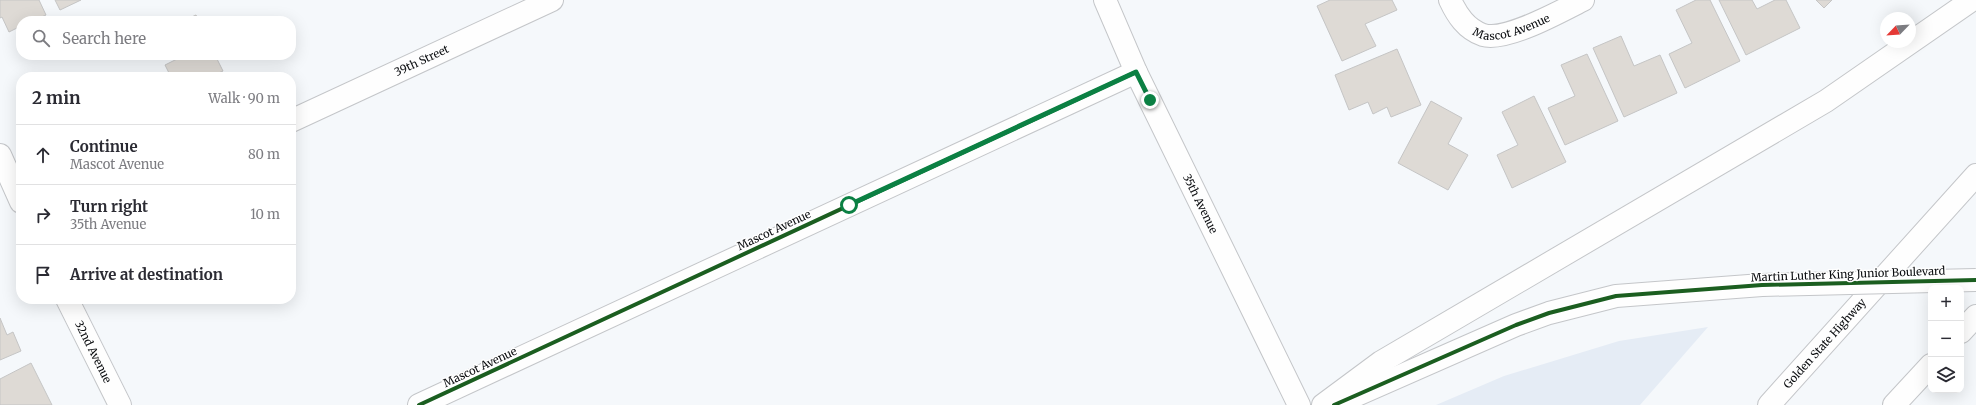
<!DOCTYPE html>
<meta charset="utf-8">
<style>
body{margin:0;font-family:Merriweather,serif;background:#f7f7f7;color:#2b2b33}
.controls{position:absolute;right:12px;bottom:12px;display:grid;overflow:hidden;border-radius:8px;box-shadow:0 4px 16px #0002}
.controls button{width:36px;height:36px;display:grid;place-items:center;padding:0;border:0;border-bottom:1px solid #e1e1e2;background:#fff;color:#2b2b33;font:20px sans-serif}
.compass{position:absolute;left:1880px;top:12px;width:36px;height:36px;border-radius:50%;background:#fff;box-shadow:0 4px 16px #0002;rotate:245deg}
.stop{position:absolute;width:12px;height:12px;margin:-9px;border:3px solid #0b8043;border-radius:50%;background:#fff}
.stop.end{background:#0b8043;border-color:#fff;box-shadow:0 1px 4px #0008}
.list{margin:0;padding:0;list-style:none}
h2{display:flex;justify-content:space-between;align-items:center;height:52px;margin:0;padding:0 16px;font-size:17px}
h2 small{font-size:13px;font-weight:400;color:#7c7c81}
.list li{display:grid;grid-template-columns:26px 1fr auto;gap:12px;align-items:center;box-sizing:border-box;height:60px;padding:0 16px;border-top:1px solid #e1e1e2}
.list b{display:block;font-size:15px;white-space:nowrap}
.list p{margin:0;font-size:13px;white-space:nowrap;color:#7c7c81}
.list em{font-size:13px;font-style:normal;color:#7c7c81}
.icon{flex:none;width:22px;height:22px;fill:none;stroke:currentColor;stroke-width:2;stroke-linecap:round;stroke-linejoin:round}
.map{position:relative;flex:none;width:1976px;height:405px;overflow:hidden}
.search{position:absolute;background:#fff;box-shadow:0 4px 16px #0002;left:16px;top:16px;width:280px;height:44px;display:flex;align-items:center;gap:10px;box-sizing:border-box;padding:0 14px;border-radius:16px;color:#7c7c81;font-size:15px}
.panel{position:absolute;background:#fff;box-shadow:0 4px 16px #0002;left:16px;top:72px;width:280px;height:232px;border-radius:16px}
.map>svg:first-child{display:block}
.built{fill:#e5ecf5}
.building{fill:#dedad5;stroke:#c5c5c5}
.lines{fill:none;stroke-linecap:round;stroke-linejoin:round}
.minor-casing{stroke:#c4c6c9;stroke-width:24}
.highway-casing{stroke:#c4c6c9;stroke-width:24}
.minor{stroke:#fefefe;stroke-width:22}
.highway{stroke:#fefefe;stroke-width:22}
.minor-bridge-casing{stroke:#c4c6c9;stroke-width:24;stroke-linecap:butt}
.minor-bridge{stroke:#fefefe;stroke-width:22}
.cycleway-casing{stroke:#fff;stroke-width:6}
.cycleway{stroke:#1b5e20;stroke-width:4}
.route{stroke:#0b8043;stroke-width:5}
.labels{text-anchor:middle;stroke-width:3;stroke-linejoin:round;paint-order:stroke}
.street-label{font-size:11px;fill:#0a0c0f;stroke:#fff}
</style>
<div class="map">
<svg width="1976" height="405" viewBox="0 0 1976 405">
<rect width="100%" height="100%" fill="#f5f8fb"/>
<!-- built -->
<polygon class="built" points="1708,327 1640,405 1436,405 1504,376 1619,341"/>
<!-- building -->
<g class="building">
<polygon points="0,0 39,0 46,15 33,21 21,21 21,26 9,32 2,17 0,18"/>
<polygon points="55,0 81,0 60,10"/>
<polygon points="1330,0 1392,0 1397,10 1365,24 1376,46 1342,61 1317,6"/>
<polygon points="1696,0 1710,0 1740,61 1685,88 1669,54 1692,43 1676,10"/>
<polygon points="1719,0 1752,0 1757,9 1775,0 1786,0 1800,28 1746,55"/>
<polygon points="1816,0 1832,0 1824,8"/>
<polygon points="196,15 199,21 183,21"/>
<polygon points="1621,36 1634,66 1660,55 1677,93 1624,117 1593,48"/>
<polygon points="1397,49 1421,105 1391,117 1387,107 1373,114 1368,102 1349,110 1335,75"/>
<polygon points="1587,54 1618,121 1565,145 1548,108 1575,96 1561,65"/>
<polygon points="178,55 215,55 223,71 210,77 171,77 165,65 179,58"/>
<polygon points="1534,96 1566,162 1512,188 1497,155 1518,145 1502,112"/>
<polygon points="1431,101 1462,118 1448,144 1468,155 1448,190 1398,163"/>
<polygon points="0,318 7,335 13,332 21,351 0,360"/>
<polygon points="31,363 52,405 0,405 0,379"/>
</g>
<g class="lines">
<!-- minor casing -->
<g class="minor-casing">
<g id="minor">
<path id="s1" d="M1105,0L1136,72L1299,405"/>
<path id="s2" d="M1450,0C1457,15 1466,29 1483,35C1506,42 1561,11 1583,0"/>
<path id="s3" d="M291,121L552,0"/>
<polyline points="0,155 21,202"/>
<path id="s4" d="M67,299L120,405"/>
<polyline points="419,405 1136,72"/>
<polyline points="1334,405 1516,325 1549,313 1616,296 1762,285"/>
</g>
</g>
<!-- highway casing -->
<g class="highway-casing">
<g id="highway">
<polyline points="1961,332 1976,316"/>
<polyline points="1323,405 1381,362 1826,101 1972,0"/>
<path id="s5" d="M1769,405L1976,175"/>
<polyline points="1894,405 1931,365"/>
</g>
</g>
<!-- minor -->
<use href="#minor" class="minor"/>
<!-- highway -->
<use href="#highway" class="highway"/>
<!-- minor-bridge casing -->
<g class="minor-bridge-casing">
<polyline id="minor-bridge" points="1762,285 1976,280"/>
</g>
<!-- minor-bridge -->
<use href="#minor-bridge" class="minor-bridge"/>
<!-- cycleway casing -->
<g class="cycleway-casing">
<g id="cycleway">
<polyline points="419,405 1136,72"/>
<polyline points="1334,405 1516,325 1549,313 1616,296 1762,285 1976,280"/>
</g>
</g>
<!-- cycleway -->
<use href="#cycleway" class="cycleway"/>
</g>
<g class="lines">
<!-- route -->
<polyline class="route" points="849,205 1136,72 1150,100"/>
</g>
<g class="labels">
<!-- street labels -->
<g class="street-label">
<text dy="4" stroke="none"><textPath href="#s2" startOffset="79">Mascot Avenue</textPath></text>
<text dy="4" stroke="none"><textPath href="#s3" startOffset="144">39th Street</textPath></text>
<text dy="4" stroke="none"><textPath href="#s1" startOffset="225">35th Avenue</textPath></text>
<text transform="translate(774 230) rotate(-25)" y="4">Mascot Avenue</text>
<text transform="translate(1848 274) rotate(-2)" y="4">Martin Luther King Junior Boulevard</text>
<text dy="4" stroke="none"><textPath href="#s5" startOffset="83">Golden State Highway</textPath></text>
<text dy="4" stroke="none"><textPath href="#s4" startOffset="59">32nd Avenue</textPath></text>
<text transform="translate(480 367) rotate(-25)" y="4">Mascot Avenue</text>
</g>
</g>
</svg>
<div class="controls">
<button>+</button>
<button>−</button>
<button><svg class="icon" aria-label="layers" viewBox="0 0 24 24"><path d="M12 4l9 5-9 5-9-5zM3 14l9 5 9-5"/></svg></button>
</div>
<svg class="compass" viewBox="-18 -18 36 36"><path d="M0-13l5 13h-10z" fill="#e53935"/><path d="M0 13l5-13h-10z" fill="#7c7c81"/></svg>
<div class="stop" style="left:849px;top:205px"></div>
<div class="stop end" style="left:1150px;top:100px"></div>
<div class="search"><svg class="icon" aria-label="search" viewBox="0 0 24 24"><circle cx="10" cy="10" r="6"/><path d="M15 15l6 6"/></svg>Search here</div>
<section class="panel">
<h2>2 min<small>Walk · 90 m</small></h2>
<ul class="list">
<li><svg class="icon" aria-label="ahead" viewBox="0 0 24 24"><path d="M12 20V5M6 11l6-6 6 6"/></svg><div><b>Continue</b><p>Mascot Avenue</p></div><em>80 m</em></li>
<li><svg class="icon" aria-label="right" viewBox="0 0 24 24"><path d="M7 20v-9h11M14 6l5 5-5 5"/></svg><div><b>Turn right</b><p>35th Avenue</p></div><em>10 m</em></li>
<li><svg class="icon" aria-label="arrive" viewBox="0 0 24 24"><path d="M6 21V4h12l-3 4 3 4H6"/></svg><div><b>Arrive at destination</b></div></li>
</ul>
</section>
</div>
